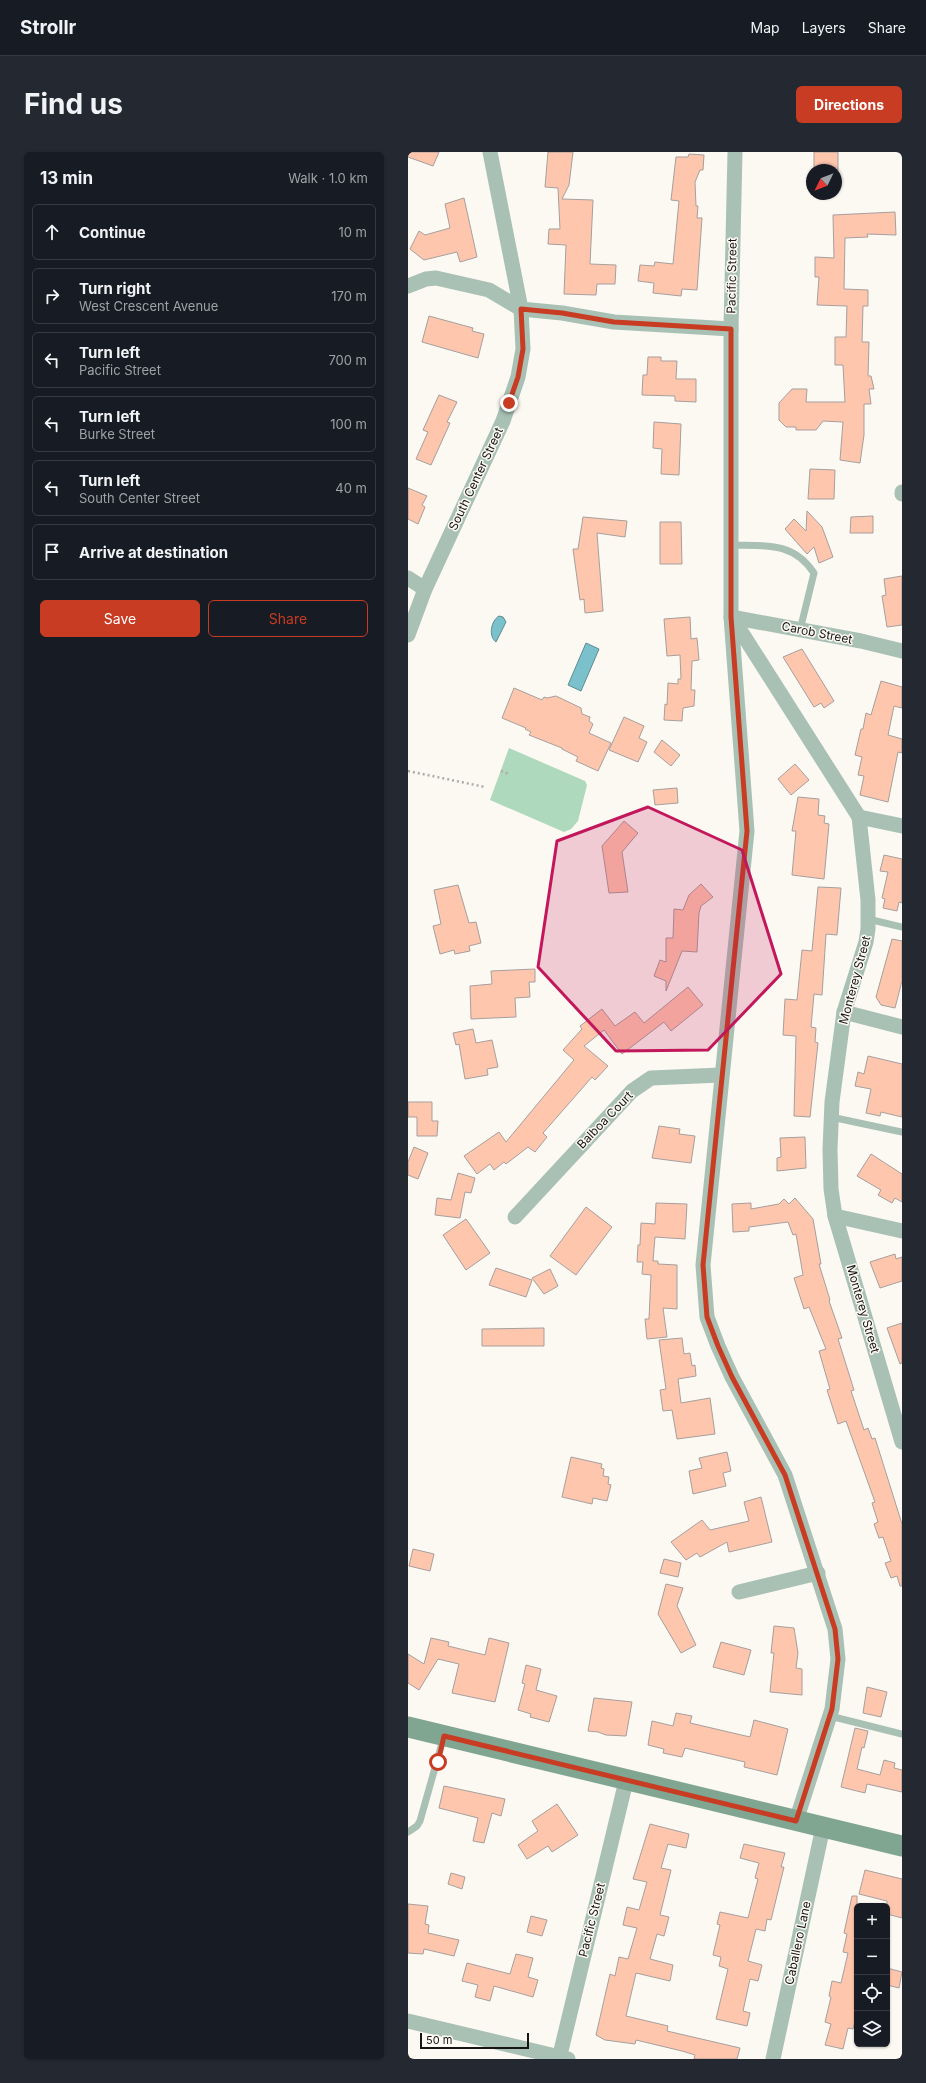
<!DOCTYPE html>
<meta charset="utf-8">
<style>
body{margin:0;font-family:Inter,sans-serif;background:#242831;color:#f1f3f6}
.controls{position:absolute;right:12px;bottom:12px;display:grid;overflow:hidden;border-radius:6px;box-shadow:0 1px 3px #0004}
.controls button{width:36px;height:36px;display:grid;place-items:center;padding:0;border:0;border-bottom:1px solid #363941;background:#171b24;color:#f1f3f6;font:20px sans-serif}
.compass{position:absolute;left:398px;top:12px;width:36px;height:36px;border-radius:50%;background:#171b24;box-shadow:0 1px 3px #0004;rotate:227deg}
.scale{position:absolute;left:12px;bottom:10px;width:109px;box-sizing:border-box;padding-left:4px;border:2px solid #161513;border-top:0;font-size:11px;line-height:14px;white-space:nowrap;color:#161513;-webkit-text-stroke:3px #fcf8f2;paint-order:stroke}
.stop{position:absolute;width:12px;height:12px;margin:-9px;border:3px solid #c73c22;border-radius:50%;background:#fff}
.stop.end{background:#c73c22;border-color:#fff;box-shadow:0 1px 4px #0008}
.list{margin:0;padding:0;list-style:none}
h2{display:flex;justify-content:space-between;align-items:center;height:52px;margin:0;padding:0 16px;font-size:17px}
h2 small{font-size:13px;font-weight:400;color:#9ea1a6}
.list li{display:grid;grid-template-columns:26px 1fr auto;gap:12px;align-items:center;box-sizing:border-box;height:56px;margin:0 8px 8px;padding:0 8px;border:1px solid #363941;border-radius:6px}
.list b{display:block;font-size:15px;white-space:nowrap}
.list p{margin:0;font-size:13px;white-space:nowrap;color:#9ea1a6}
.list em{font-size:13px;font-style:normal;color:#9ea1a6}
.actions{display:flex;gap:8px;padding:12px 16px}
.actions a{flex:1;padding:9px 0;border:1px solid #c73c22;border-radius:6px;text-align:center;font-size:14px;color:#c73c22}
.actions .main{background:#c73c22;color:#fff}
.icon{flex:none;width:22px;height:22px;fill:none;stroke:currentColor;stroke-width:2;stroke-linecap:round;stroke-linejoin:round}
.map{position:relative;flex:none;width:494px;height:1907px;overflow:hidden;border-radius:6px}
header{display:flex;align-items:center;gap:24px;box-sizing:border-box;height:56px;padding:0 20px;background:#171b24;border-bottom:1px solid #363941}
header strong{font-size:19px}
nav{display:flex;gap:22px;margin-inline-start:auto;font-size:14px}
.intro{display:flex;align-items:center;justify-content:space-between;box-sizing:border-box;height:96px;padding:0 24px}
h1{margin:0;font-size:28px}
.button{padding:10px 18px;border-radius:6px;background:#c73c22;color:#fff;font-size:14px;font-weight:700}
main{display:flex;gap:24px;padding:0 24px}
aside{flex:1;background:#171b24;border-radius:6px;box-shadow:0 1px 3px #0004}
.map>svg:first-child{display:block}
.green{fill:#aed9bc}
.water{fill:#7ac1cb;stroke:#5c8d94}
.building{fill:#ffc6ae;stroke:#a69f9d}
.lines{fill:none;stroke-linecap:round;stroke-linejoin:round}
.path{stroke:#aeaba6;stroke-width:2.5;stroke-dasharray:2 3;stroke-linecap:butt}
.lane{stroke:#a8c1b4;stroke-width:7}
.street{stroke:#a8c1b4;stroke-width:15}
.secondary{stroke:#80a692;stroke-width:21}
.route{stroke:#c73c22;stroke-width:5}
.marked{fill:#c2185b;fill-opacity:0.2;stroke:#c2185b;stroke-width:3;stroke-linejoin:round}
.labels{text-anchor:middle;stroke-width:3;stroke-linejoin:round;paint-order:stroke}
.street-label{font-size:12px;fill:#161513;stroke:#fcf8f2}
</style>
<header>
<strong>Strollr</strong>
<nav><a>Map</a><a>Layers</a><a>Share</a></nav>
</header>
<div class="intro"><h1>Find us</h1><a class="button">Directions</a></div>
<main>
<aside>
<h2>13 min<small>Walk · 1.0 km</small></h2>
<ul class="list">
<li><svg class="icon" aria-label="ahead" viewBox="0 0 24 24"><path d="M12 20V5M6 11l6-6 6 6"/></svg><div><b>Continue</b></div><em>10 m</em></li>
<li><svg class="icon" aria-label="right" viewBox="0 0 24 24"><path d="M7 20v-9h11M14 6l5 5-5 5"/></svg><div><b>Turn right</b><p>West Crescent Avenue</p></div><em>170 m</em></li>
<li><svg class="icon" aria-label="left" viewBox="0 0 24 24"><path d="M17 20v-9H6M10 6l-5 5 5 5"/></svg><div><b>Turn left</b><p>Pacific Street</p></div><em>700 m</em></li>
<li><svg class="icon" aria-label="left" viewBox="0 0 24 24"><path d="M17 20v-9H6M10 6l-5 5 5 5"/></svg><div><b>Turn left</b><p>Burke Street</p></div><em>100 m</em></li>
<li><svg class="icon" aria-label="left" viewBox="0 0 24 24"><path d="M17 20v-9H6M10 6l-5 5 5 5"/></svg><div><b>Turn left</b><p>South Center Street</p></div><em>40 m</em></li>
<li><svg class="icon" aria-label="arrive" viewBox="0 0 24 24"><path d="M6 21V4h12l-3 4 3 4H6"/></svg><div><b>Arrive at destination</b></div></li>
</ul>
<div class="actions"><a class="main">Save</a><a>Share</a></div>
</aside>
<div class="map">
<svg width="494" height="1907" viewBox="0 0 494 1907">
<rect width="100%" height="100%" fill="#fcf8f2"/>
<!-- green -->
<polygon class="green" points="101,596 177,629 179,633 170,669 163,677 156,680 82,648"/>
<!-- water -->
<g class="water">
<path d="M91,464L95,465L98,470L88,490C80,484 83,469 91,464Z"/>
<polygon points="178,491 191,497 173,539 160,533"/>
</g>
<!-- building -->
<g class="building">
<polygon points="0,0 31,0 25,14 0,5"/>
<polygon points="140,0 165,0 161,33 154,47 185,48 182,112 208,113 207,132 189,132 188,143 156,142 158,93 140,92 141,77 152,77 150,36 137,35"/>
<rect x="406" y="0" width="24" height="18"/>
<polygon points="281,2 296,3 295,18 292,18 287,30 288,54 290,54 289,66 294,66 289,138 274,137 273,144 245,141 246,131 230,129 232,113 246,114 247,110 265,112 271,49 263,48 268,5 280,5"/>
<polygon points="56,46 69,105 52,110 49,100 16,108 2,97 11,79 17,83 42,76 37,52"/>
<polygon points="487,60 488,83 459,82 460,85 437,86 436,137 460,138 460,154 455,154 454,190 461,190 460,224 463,224 466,237 461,237 463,252 456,252 456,283 452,311 432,308 435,270 415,269 408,278 388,278 388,275 378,275 371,268 371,251 384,237 399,237 398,250 437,250 435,213 427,213 427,185 438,185 439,154 409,153 411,125 407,125 407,105 426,106 425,63"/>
<polygon points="21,164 65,176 64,179 76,182 70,206 14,190"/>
<polygon points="240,205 253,205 253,209 269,209 268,227 288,227 288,250 267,249 267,244 234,243 235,223 239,223"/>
<polygon points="31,243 49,250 39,270 42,271 23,313 8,307 20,280 15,278"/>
<polygon points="246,270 273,272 271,323 253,322 254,297 245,296"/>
<polygon points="402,317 427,318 426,347 400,347"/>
<polygon points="0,336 19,344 14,353 17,355 10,372 0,367"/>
<polygon points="399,359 414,375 425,405 411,411 406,395 399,402 377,377 386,367 398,379"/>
<polygon points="465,364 465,381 442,381 443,365"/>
<polygon points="175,365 219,369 217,385 189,381 195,459 177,461 176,447 172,448 165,397 170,397"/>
<polygon points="252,370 273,370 274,412 252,412"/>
<polygon points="494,424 494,473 479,475 474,444 478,443 476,427"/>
<polygon points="282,465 283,487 289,486 291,508 284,509 283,538 287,538 286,554 275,556 274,569 256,568 257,552 259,553 260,531 270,532 270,527 273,527 272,503 259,504 256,467"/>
<polygon points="394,497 426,549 416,556 413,551 406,555 375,505"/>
<polygon points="473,529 494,535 494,556 486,554 480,583 494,587 494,601 490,600 480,650 452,643 456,624 450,623 454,605 447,603 453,577 455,577 458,561 463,563"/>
<polygon points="106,536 134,548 136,545 139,546 148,544 173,556 174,562 182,565 181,569 185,572 181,581 203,591 190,619 168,609 170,605 154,597 154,596 121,583 123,580 117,577 118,576 94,566"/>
<polygon points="216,565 236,574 231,586 239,590 230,610 201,598"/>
<polygon points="254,588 272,603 263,614 246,600"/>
<polygon points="387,612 401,628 383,643 370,627"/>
<polygon points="269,636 270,651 247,653 245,638"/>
<polygon points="390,645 411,647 410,663 417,664 416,671 421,672 416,727 384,723 388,679 384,679"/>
<polygon points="216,669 230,681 214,700 220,740 201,741 194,694"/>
<polygon points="476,703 494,707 494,751 491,750 489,759 475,756 477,747 474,746 480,720 472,719"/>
<polygon points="293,732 305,745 293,754 291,761 289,800 274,799 258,839 258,829 246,824 252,808 258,810 258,786 265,786 266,757 275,758 281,743"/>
<polygon points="50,733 61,771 68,770 73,791 61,794 62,799 47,802 46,798 32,802 25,774 33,772 26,738"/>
<polygon points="410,735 433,736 429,783 418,782 414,843 406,842 403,875 408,876 407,890 410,891 402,965 386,964 388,884 375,883 377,847 389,848 394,798 404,799"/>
<polygon points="484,787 494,789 494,829 487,856 473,853 468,845"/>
<polygon points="127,817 127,830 121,830 122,845 107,846 108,865 63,867 62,834 84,832 83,819"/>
<polygon points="280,835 295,853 263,879 256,870 214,902 196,878 176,894 200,914 187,928 184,925 135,981 139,985 127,1000 120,995 98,1012 96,1010 86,1018 82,1012 69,1022 56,1004 91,980 98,990 166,908 155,898 174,877 172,874 194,857 207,874 227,860 236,871"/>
<polygon points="65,877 68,891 84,888 90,915 79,917 80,923 57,927 51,892 48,893 45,881"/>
<polygon points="460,904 494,912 494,965 473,960 472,964 458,961 463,937 447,934 450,920 456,922"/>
<polygon points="0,950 24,950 24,969 30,969 29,984 9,984 9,965 0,965"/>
<polygon points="251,974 272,977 271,982 287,984 283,1011 244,1006"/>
<polygon points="397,985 398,1016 369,1019 369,1006 373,1005 372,986"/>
<polygon points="6,995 20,1001 10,1027 0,1023 0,1010"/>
<polygon points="463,1002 494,1022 494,1050 487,1046 484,1051 470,1043 473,1038 449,1024"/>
<polygon points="50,1021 67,1026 63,1041 57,1040 52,1066 27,1063 29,1046 43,1048"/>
<polygon points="387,1046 405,1067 413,1112 411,1112 422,1148 421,1149 434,1186 430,1187 446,1238 443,1239 456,1278 460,1276 464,1287 467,1286 494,1372 494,1434 492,1434 489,1424 483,1426 477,1411 483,1409 475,1385 471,1386 466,1372 470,1370 464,1351 467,1350 438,1269 430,1272 419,1238 422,1237 411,1199 418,1197 401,1155 396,1157 386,1126 395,1123 388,1082 385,1083 380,1070 341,1075 341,1079 325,1080 324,1052 343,1051 343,1057 371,1052 376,1047 381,1052"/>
<polygon points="248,1051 279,1052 277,1087 247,1085 245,1109 250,1109 250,1112 269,1113 269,1157 255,1156 259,1185 239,1187 237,1167 241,1167 243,1123 234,1122 235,1110 229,1110 230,1093 232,1093 233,1071 247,1072"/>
<polygon points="178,1055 204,1075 168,1123 142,1104"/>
<polygon points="58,1067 82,1101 58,1118 35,1083"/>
<polygon points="487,1102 488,1107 494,1105 494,1129 472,1136 462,1110"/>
<polygon points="88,1116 124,1128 118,1145 81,1133"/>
<polygon points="142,1117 150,1134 136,1142 124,1126"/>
<polygon points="494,1171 494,1211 492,1212 479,1176"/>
<polygon points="136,1176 136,1194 74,1194 74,1177"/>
<polygon points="274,1186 276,1202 282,1201 284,1214 287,1213 288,1224 270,1227 273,1251 302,1246 307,1282 269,1287 264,1258 255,1259 252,1238 258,1237 251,1188"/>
<polygon points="319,1300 323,1319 315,1321 318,1334 285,1342 281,1319 294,1316 291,1306"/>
<polygon points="163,1305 194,1312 193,1316 196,1317 195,1324 201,1325 200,1332 203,1333 199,1349 185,1346 184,1352 154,1345"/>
<polygon points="353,1345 364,1390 321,1400 319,1390 292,1405 289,1401 278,1408 263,1390 294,1368 302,1378 341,1369 336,1350"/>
<polygon points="5,1397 26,1402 22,1419 1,1414"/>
<polygon points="256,1407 273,1411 270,1425 252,1421"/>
<polygon points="258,1432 275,1436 269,1454 288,1493 273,1501 250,1462"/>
<polygon points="366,1474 386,1476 390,1501 388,1516 394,1517 394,1543 362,1540 366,1501 363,1501"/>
<polygon points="23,1486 41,1490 40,1494 77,1503 81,1486 101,1491 87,1550 44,1541 51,1512 30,1507 11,1538 0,1531 0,1502 16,1512"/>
<polygon points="313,1490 343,1498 336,1523 305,1515"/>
<polygon points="118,1513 133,1517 128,1538 149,1544 141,1570 122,1565 123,1562 110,1558 117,1532 114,1531"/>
<polygon points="459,1535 479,1540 473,1565 455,1561"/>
<polygon points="186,1546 224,1550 218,1584 198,1583 190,1580 180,1579"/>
<polygon points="268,1561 284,1564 282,1571 342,1585 346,1568 380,1577 369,1623 336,1615 337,1610 277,1596 274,1605 255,1601 256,1597 240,1593 244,1569 265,1574"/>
<polygon points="447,1576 460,1579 456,1596 454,1595 449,1617 472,1623 476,1608 487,1611 486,1616 494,1618 494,1640 459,1632 457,1641 433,1635"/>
<polygon points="36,1634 97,1647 93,1664 84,1661 76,1691 65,1689 70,1666 31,1656"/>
<polygon points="149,1652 170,1683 144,1700 140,1694 119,1707 110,1693 130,1679 124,1669"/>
<polygon points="242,1672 281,1682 278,1696 260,1692 253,1716 263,1718 252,1763 261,1765 256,1784 249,1782 242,1807 265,1813 262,1829 228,1821 218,1864 260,1874 259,1879 332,1896 329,1907 286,1907 287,1903 274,1899 228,1888 227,1892 197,1888 188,1883 202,1822 207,1824 211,1805 220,1807 229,1776 215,1773 219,1755 231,1758 239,1730 225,1727"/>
<polygon points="336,1692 377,1701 373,1715 376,1715 363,1768 359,1767 357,1779 348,1777 340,1809 354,1813 350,1829 342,1827 335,1859 342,1861 339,1874 308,1867 320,1817 311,1814 313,1805 305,1803 312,1773 309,1772 312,1760 340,1766 350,1727 347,1726 351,1711 332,1706"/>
<polygon points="457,1718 494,1727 494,1766 479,1762 479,1749 451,1742"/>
<polygon points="43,1721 57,1725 54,1737 40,1732"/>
<polygon points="444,1744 449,1744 449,1862 445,1877 440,1876 435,1897 417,1893 423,1872 417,1870 423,1845 421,1844 424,1829 433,1831 440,1801 435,1800 439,1782 436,1781"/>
<polygon points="0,1752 20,1754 17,1772 21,1773 20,1781 51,1788 46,1804 16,1797 15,1802 0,1801"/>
<polygon points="123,1764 139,1768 134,1784 119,1780"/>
<polygon points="108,1802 125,1806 120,1825 130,1828 125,1845 86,1834 82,1849 67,1845 70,1833 54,1829 59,1811 102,1822"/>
<polygon points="479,1816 494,1820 491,1836 479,1833"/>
</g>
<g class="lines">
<!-- path -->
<g class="path">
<polyline points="0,619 77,635"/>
<polyline points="93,619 101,622"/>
</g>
<!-- lane -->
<g class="lane">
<path d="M323,393C357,394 385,389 406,421L392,478"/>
<polyline points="460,767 494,775"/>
<polyline points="423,965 494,980"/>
<polyline points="422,1564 494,1582"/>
<polyline points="0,1680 9,1674 12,1669 36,1584"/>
</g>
<!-- street -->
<g class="street">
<polyline points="327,0 323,177 323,465 339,679 295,1113 299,1165 310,1194 324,1225 377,1323 427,1477 430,1507 424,1557 388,1669"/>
<polyline points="0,134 18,127 28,126 81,138 113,157 154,161 206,170 323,177"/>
<polyline points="494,340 494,342"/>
<polyline points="0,426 17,437"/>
<polyline points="323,465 453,489 494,499"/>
<polyline points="325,467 451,665 460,748 460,777 458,790 436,860 424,950 422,997 423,1037 427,1064 494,1290"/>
<polyline points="0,483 17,437 95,269 110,225 115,197 113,157 82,0"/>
<polyline points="451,665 494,674"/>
<polyline points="436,860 494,875"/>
<polyline points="427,1064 494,1079"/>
<polyline points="107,1065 224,939 243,926 313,923"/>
<polyline points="331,1440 410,1421"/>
<polyline points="0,1869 160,1907"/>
<polyline points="151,1907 218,1629"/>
<polyline points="365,1907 415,1675"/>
</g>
<!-- secondary -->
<polyline class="secondary" points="0,1575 494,1694"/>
</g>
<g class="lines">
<!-- route -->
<polyline class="route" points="30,1610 36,1584 388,1669 424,1557 430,1507 427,1477 377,1323 324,1225 310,1194 299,1165 295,1113 339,679 323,465 323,177 206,170 154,161 113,157 115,197 110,225 101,251"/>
</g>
<!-- marked area -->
<path class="marked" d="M240,655L334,698L373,822L300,898L208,899L130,815L149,689Z"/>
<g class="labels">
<!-- street labels -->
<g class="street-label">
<text transform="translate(324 124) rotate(-89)" y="4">Pacific Street</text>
<text transform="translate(68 327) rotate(-65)" y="4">South Center Street</text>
<text transform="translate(409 481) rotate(11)" y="4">Carob Street</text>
<text transform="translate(447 828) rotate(-75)" y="4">Monterey Street</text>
<text transform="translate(197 968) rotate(-46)" y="4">Balboa Court</text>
<text transform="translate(455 1157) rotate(74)" y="4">Monterey Street</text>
<text transform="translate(184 1768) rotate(-76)" y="4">Pacific Street</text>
<text transform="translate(390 1791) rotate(-78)" y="4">Caballero Lane</text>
</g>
</g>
</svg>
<div class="controls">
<button>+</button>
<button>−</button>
<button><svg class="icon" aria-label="locate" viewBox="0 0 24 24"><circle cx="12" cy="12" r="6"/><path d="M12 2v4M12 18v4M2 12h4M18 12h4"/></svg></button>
<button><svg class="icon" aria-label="layers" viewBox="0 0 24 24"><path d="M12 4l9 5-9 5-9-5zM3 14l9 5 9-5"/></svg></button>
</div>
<svg class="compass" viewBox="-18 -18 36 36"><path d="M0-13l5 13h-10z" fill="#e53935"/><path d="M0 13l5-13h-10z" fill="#9ea1a6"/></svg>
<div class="scale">50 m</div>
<div class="stop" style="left:30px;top:1610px"></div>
<div class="stop end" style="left:101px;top:251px"></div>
</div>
</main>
